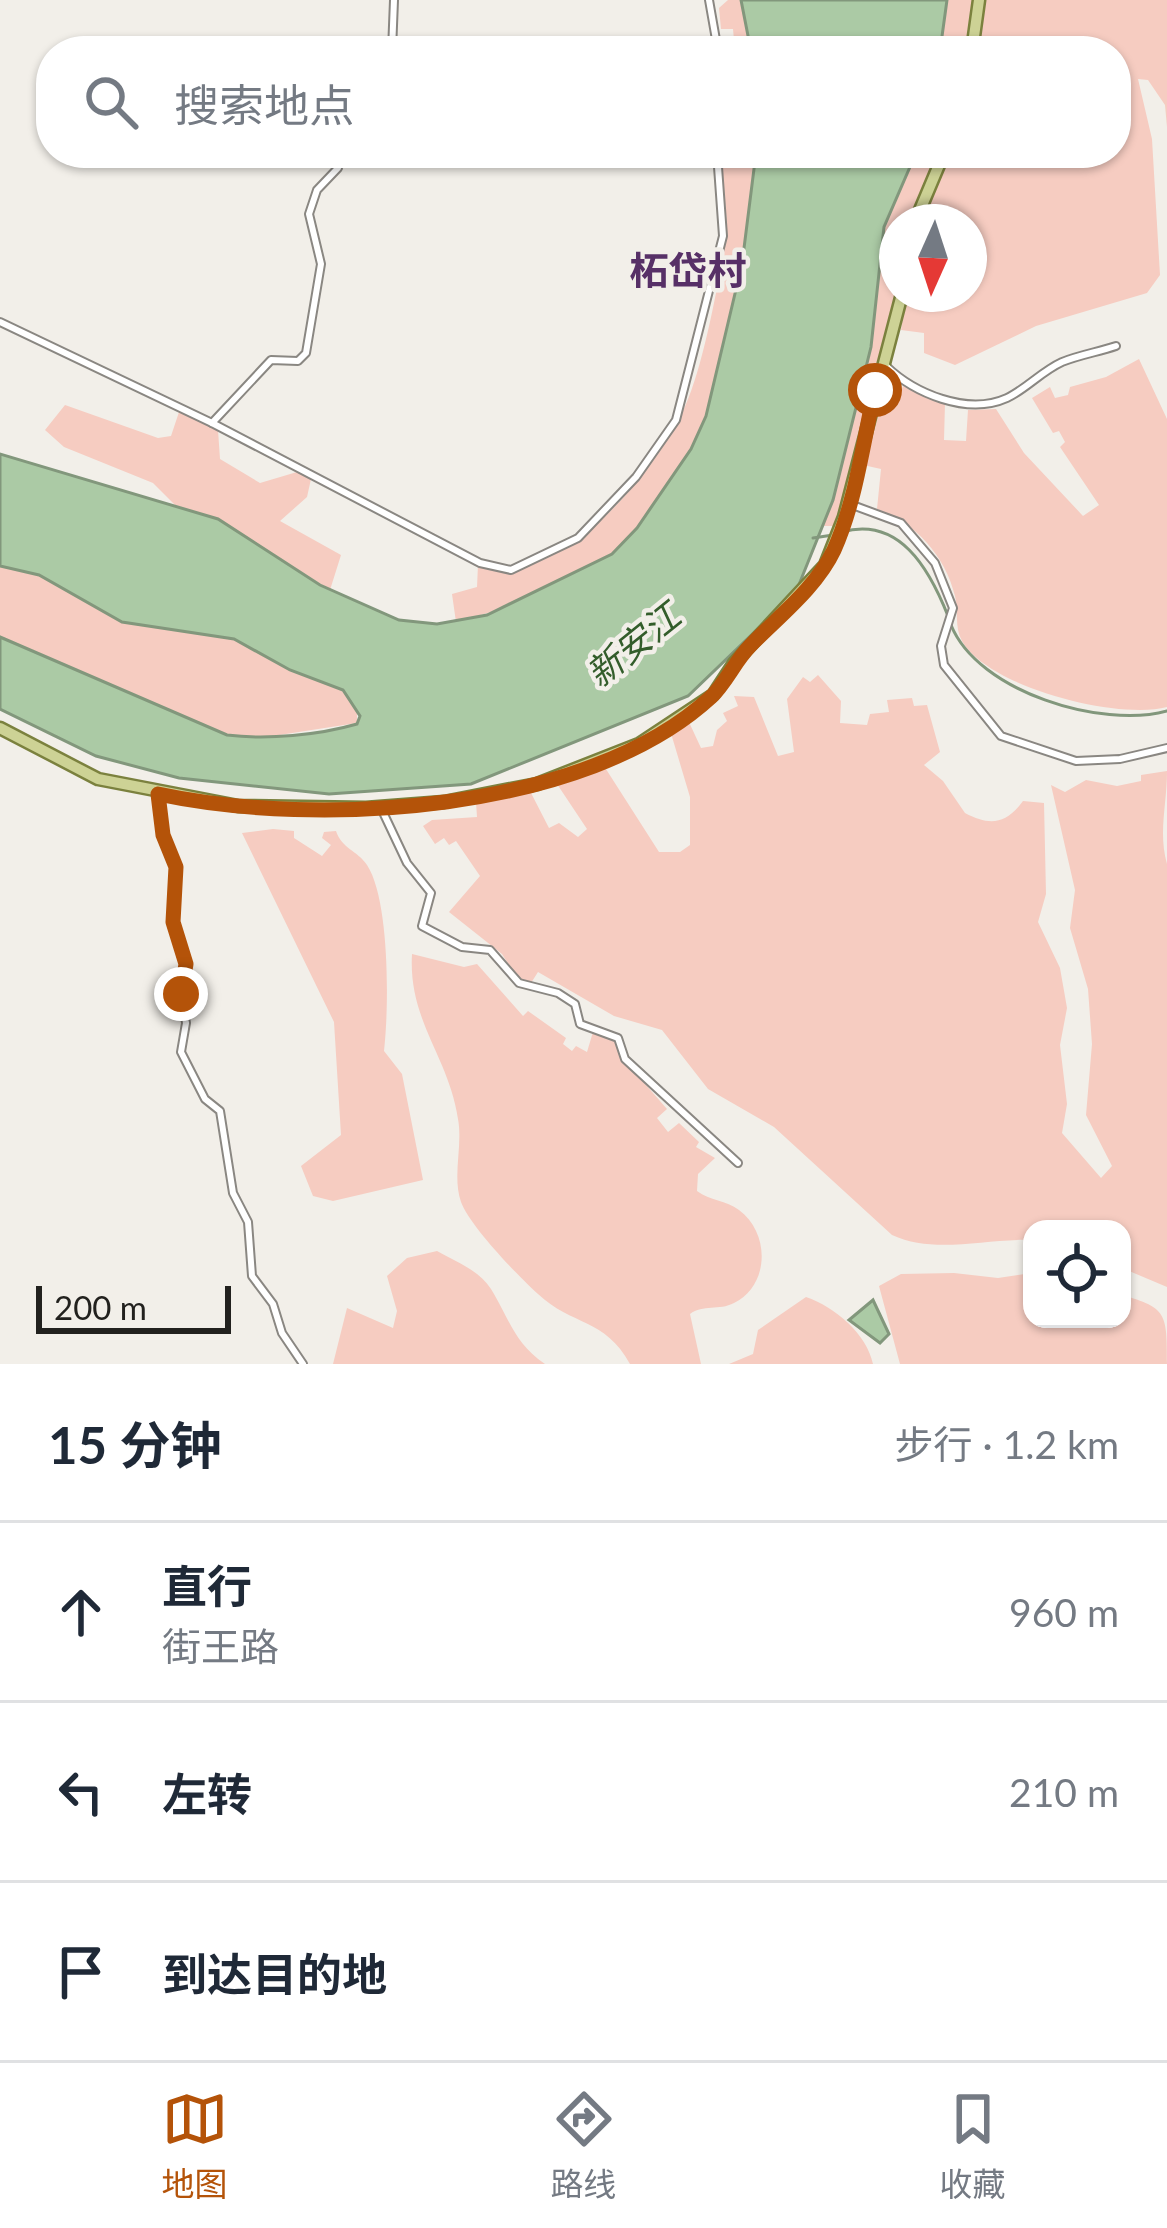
<!DOCTYPE html>
<html lang="zh">
<meta charset="utf-8">
<style>
body{margin:0;font-family:Lato,"Noto Sans SC",sans-serif;background:#f2f2f3;color:#1f2937}
.controls{position:absolute;right:36px;bottom:36px;display:grid;overflow:hidden;border-radius:24px;box-shadow:0 3px 9px #0004}
.controls button{width:108px;height:108px;display:grid;place-items:center;padding:0;border:0;border-bottom:3px solid #e0e1e3;background:#fff;color:#1f2937;font:60px sans-serif}
.compass{position:absolute;left:879px;top:204px;width:108px;height:108px;border-radius:50%;background:#fff;box-shadow:0 3px 9px #0004;rotate:183deg}
.scale{position:absolute;left:36px;bottom:30px;width:195px;box-sizing:border-box;padding-left:12px;border:6px solid #22211e;border-top:0;font-size:33px;line-height:42px;white-space:nowrap;color:#22211e;-webkit-text-stroke:9px #f2efe9;paint-order:stroke}
.stop{position:absolute;width:36px;height:36px;margin:-27px;border:9px solid #b45309;border-radius:50%;background:#fff}
.stop.end{background:#b45309;border-color:#fff;box-shadow:0 3px 12px #0008}
.list{margin:0;padding:0;list-style:none}
h2{display:flex;justify-content:space-between;align-items:center;height:156px;margin:0;padding:0 48px;font-size:51px}
h2 small{font-size:39px;font-weight:400;color:#747a83}
.list li{display:grid;grid-template-columns:78px 1fr auto;gap:36px;align-items:center;box-sizing:border-box;height:180px;padding:0 48px;border-top:3px solid #e0e1e3}
.list b{display:block;font-size:45px;white-space:nowrap}
.list p{margin:0;font-size:39px;white-space:nowrap;color:#747a83}
.list em{font-size:39px;font-style:normal;color:#747a83}
.icon{flex:none;width:66px;height:66px;fill:none;stroke:currentColor;stroke-width:2;stroke-linecap:round;stroke-linejoin:round}
.map{position:relative;flex:none;width:1167px;height:1364px;overflow:hidden}
.search{position:absolute;background:#fff;box-shadow:0 3px 9px #0004;left:36px;right:36px;top:36px;height:132px;display:flex;align-items:center;gap:30px;box-sizing:border-box;padding:0 42px;border-radius:48px;color:#747a83;font-size:45px}
.sheet{height:696px;background:#fff}
nav{display:flex;justify-content:space-around;align-items:center;box-sizing:border-box;height:168px;border-top:3px solid #e0e1e3;background:#fff;font-size:33px;color:#747a83}
nav a{display:grid;justify-items:center;gap:6px}
nav .on{color:#b45309}
.map>svg:first-child{display:block}
.green{fill:#f6ccc1}
.water{fill:#abcaa5;stroke:#82977c;stroke-width:3}
.lines{fill:none;stroke-linecap:round;stroke-linejoin:round}
.stream{stroke:#82977c;stroke-width:3}
.minor-casing{stroke:#8a8782;stroke-width:10}
.primary-casing{stroke:#7b813e;stroke-width:15}
.minor{stroke:#fff;stroke-width:6}
.primary{stroke:#cdd295;stroke-width:10}
.route{stroke:#b45309;stroke-width:15}
.labels{text-anchor:middle;stroke-width:9;stroke-linejoin:round;paint-order:stroke}
.water-label{font-size:36px;font-style:italic;fill:#335d2b;stroke:#f2efe9}
.quarter-label{font-size:39px;font-weight:bold;fill:#573067;stroke:#f2efe9}
</style>
<div class="map">
<svg width="1167" height="1364" viewBox="0 0 1167 1364">
<rect width="100%" height="100%" fill="#f2efe9"/>
<!-- green -->
<g class="green">
<polygon points="728,0 741,0 751,51 735,51 733,29 721,29 719,8"/>
<polygon points="947,0 976,0 969,51 940,51"/>
<polygon points="984,0 1167,0 1167,127 1165,105 1148,80 1138,79 1152,139 1160,275 1147,293 1036,326 955,365 924,353 924,333 901,330 906,294 969,294 969,222 920,222 951,153 1116,153 1116,51 977,51"/>
<path d="M720,153H756L742,264L706,417L691,449L637,528L612,554L512,606L456,622L452,594L477,587L478,565C558,593 658,470 686,404C703,366 720,278 726,235C729,208 719,180 720,153Z"/>
<polygon points="916,153 940,153 911,222 897,222 897,294 838,526 820,526 871,347 884,227"/>
<path d="M1139,359L1167,419V707C1119,720 989,688 962,641C954,626 959,612 955,596C945,555 916,524 877,509L881,469L863,465L881,383L900,393L903,386L945,403L944,440L966,441L968,410L996,409L1024,453L1083,516L1099,505L1060,447L1065,442L1059,431L1053,433L1032,398L1050,387L1055,398L1068,395L1070,387L1106,377Z"/>
<polygon points="65,405 158,438 171,436 179,412 218,430 220,459 260,483 297,472 311,479 307,497 280,521 341,555 330,590 218,519 175,505 153,483 64,447 45,430"/>
<polygon points="0,566 39,575 122,622 234,639 290,670 343,690 357,709 357,723 260,738 227,735 0,637"/>
<path d="M818,675L841,701L840,723L867,725L870,714L889,712L887,700L912,698L914,706L927,705L940,752L924,765L943,781L965,813C991,827 1007,823 1023,801L1044,803L1046,894L1038,922L1060,968L1067,1008L1060,1045L1067,1104L1062,1133L1101,1178L1112,1166L1086,1115L1092,1044L1088,989L1070,928L1075,890L1051,785L1065,792L1086,780L1117,786L1141,781V775L1167,771C1167,805 1158,832 1167,864V1287L1122,1268V1229H1032V1240C986,1238 935,1255 892,1235L774,1127L708,1089L662,1030L614,1016L538,972L531,983L519,981L502,954L449,912L480,876L456,841L449,845L444,838L435,844L423,826L432,820L477,817L476,802L530,791L549,828L559,823L578,837L587,829L555,781L604,766L659,852H680L690,845V797L670,730L688,720L701,748L713,746L717,730L727,721L723,713L738,706L734,696L754,697L778,756L794,752L787,699L803,677L810,682Z"/>
<path d="M273,829L294,831V838L322,856L331,845L322,838L324,832L336,831C342,849 357,850 367,865C390,900 389,1008 384,1051L402,1074L423,1180L333,1201L313,1196L301,1166L341,1135L334,1022L242,833Z"/>
<path d="M412,954L464,967L477,964L523,1016L528,1011L566,1038L563,1044L572,1051L576,1046L587,1052L593,1032L617,1039L624,1060L667,1109L657,1118L668,1132L679,1123L699,1142L696,1147L715,1158L698,1174L697,1191C710,1201 726,1200 739,1210C771,1234 769,1286 734,1303C719,1311 703,1304 690,1314L701,1364H630C605,1318 572,1326 538,1294C517,1275 470,1226 461,1202C452,1176 463,1146 458,1119C449,1057 408,1021 412,954Z"/>
<path d="M437,1251C456,1262 479,1270 491,1289C510,1320 514,1343 545,1364H333L347,1308L393,1328L397,1311L387,1276L407,1258Z"/>
<path d="M954,1273L998,1278L1032,1273V1319H1122V1295C1167,1308 1167,1313 1167,1364H900L879,1286L901,1274Z"/>
<path d="M806,1297C835,1307 867,1334 873,1364H729L753,1354L758,1330Z"/>
</g>
<!-- water -->
<g class="water">
<polygon points="741,0 947,0 940,51 751,51"/>
<path d="M756,153H916L884,227L871,347L833,500L796,592L688,696L471,784L329,794L179,778L96,756L0,709V637L227,735C267,740 319,735 357,724L360,716L343,690L290,670L234,639L122,622L39,575L0,566V454L218,519L320,585L399,620L437,624L487,615L612,554L637,528L691,449L706,416L742,264Z"/>
<polygon points="873,1300 889,1334 880,1343 849,1320"/>
</g>
<g class="lines">
<!-- stream -->
<g class="stream">
<path d="M842,532C899,516 929,568 948,616"/>
<polyline points="813,538 833,535"/>
<path d="M951,625C978,692 1102,729 1167,711"/>
</g>
<!-- minor casing -->
<g class="minor-casing">
<g id="minor">
<polyline points="709,0 718,51"/>
<polyline points="392,51 394,0"/>
<polyline points="0,322 212,423 480,563 511,570 578,538 636,477 676,420 723,236 717,153"/>
<path d="M886,366C914,393 967,416 1007,398C1026,389 1042,371 1062,362C1079,355 1098,352 1116,346"/>
<polyline points="212,423 271,360 298,361 306,353 321,264 309,214 317,190 338,168 337,153"/>
<polyline points="847,503 901,523 935,563 953,608 941,646 944,665 1001,736 1076,761 1120,759 1167,748"/>
<polyline points="159,793 163,834 176,862 173,922 186,964 180,989 186,1023 181,1052 205,1099 220,1111 233,1193 248,1222 252,1276 273,1304 282,1333 303,1364"/>
<polyline points="381,808 407,863 431,893 422,926 462,947 490,950 519,983 558,993 575,1004 580,1024 618,1038 625,1059 738,1163"/>
</g>
</g>
<!-- primary casing -->
<g class="primary-casing">
<g id="primary">
<polyline points="972,51 979,0"/>
<polyline points="915,222 944,153"/>
<polyline points="0,728 98,779 238,806 366,808 444,802 537,784 639,744 713,695 734,663 825,565 844,517 902,294"/>
</g>
</g>
<!-- minor -->
<use href="#minor" class="minor"/>
<!-- primary -->
<use href="#primary" class="primary"/>
</g>
<g class="lines">
<!-- route -->
<path class="route" d="M181,994L186,964L173,922L176,867L163,835L158,794C318,828 585,813 711,697C726,683 735,661 750,646C778,617 816,588 834,550C856,501 863,442 875,390"/>
</g>
<g class="labels">
<!-- water labels -->
<g class="water-label">
<text transform="translate(633 645) rotate(-39)" y="13">新安江</text>
</g>
<!-- quarter labels -->
<g class="quarter-label">
<text x="688" y="285">柘岱村</text>
</g>
</g>
</svg>
<div class="controls">
<button><svg class="icon" aria-label="locate" viewBox="0 0 24 24"><circle cx="12" cy="12" r="6"/><path d="M12 2v4M12 18v4M2 12h4M18 12h4"/></svg></button>
</div>
<svg class="compass" viewBox="-18 -18 36 36"><path d="M0-13l5 13h-10z" fill="#e53935"/><path d="M0 13l5-13h-10z" fill="#747a83"/></svg>
<div class="scale">200 m</div>
<div class="stop" style="left:875px;top:390px"></div>
<div class="stop end" style="left:181px;top:994px"></div>
<div class="search"><svg class="icon" aria-label="search" viewBox="0 0 24 24"><circle cx="10" cy="10" r="6"/><path d="M15 15l6 6"/></svg>搜索地点</div>
</div>
<section class="sheet">
<h2>15 分钟<small>步行 · 1.2 km</small></h2>
<ul class="list">
<li><svg class="icon" aria-label="ahead" viewBox="0 0 24 24"><path d="M12 20V5M6 11l6-6 6 6"/></svg><div><b>直行</b><p>街王路</p></div><em>960 m</em></li>
<li><svg class="icon" aria-label="left" viewBox="0 0 24 24"><path d="M17 20v-9H6M10 6l-5 5 5 5"/></svg><div><b>左转</b></div><em>210 m</em></li>
<li><svg class="icon" aria-label="arrive" viewBox="0 0 24 24"><path d="M6 21V4h12l-3 4 3 4H6"/></svg><div><b>到达目的地</b></div></li>
</ul>
</section>
<nav>
<a class="on"><svg class="icon" aria-label="map" viewBox="0 0 24 24"><path d="M3 6l6-2 6 2 6-2v14l-6 2-6-2-6 2zM9 4v14M15 6v14"/></svg>地图</a>
<a><svg class="icon" aria-label="directions" viewBox="0 0 24 24"><path d="M12 3l9 9-9 9-9-9zM9 14v-3h6M13 9l2 2-2 2"/></svg>路线</a>
<a><svg class="icon" aria-label="saved" viewBox="0 0 24 24"><path d="M7 4h10v16l-5-4-5 4z"/></svg>收藏</a>
</nav>
